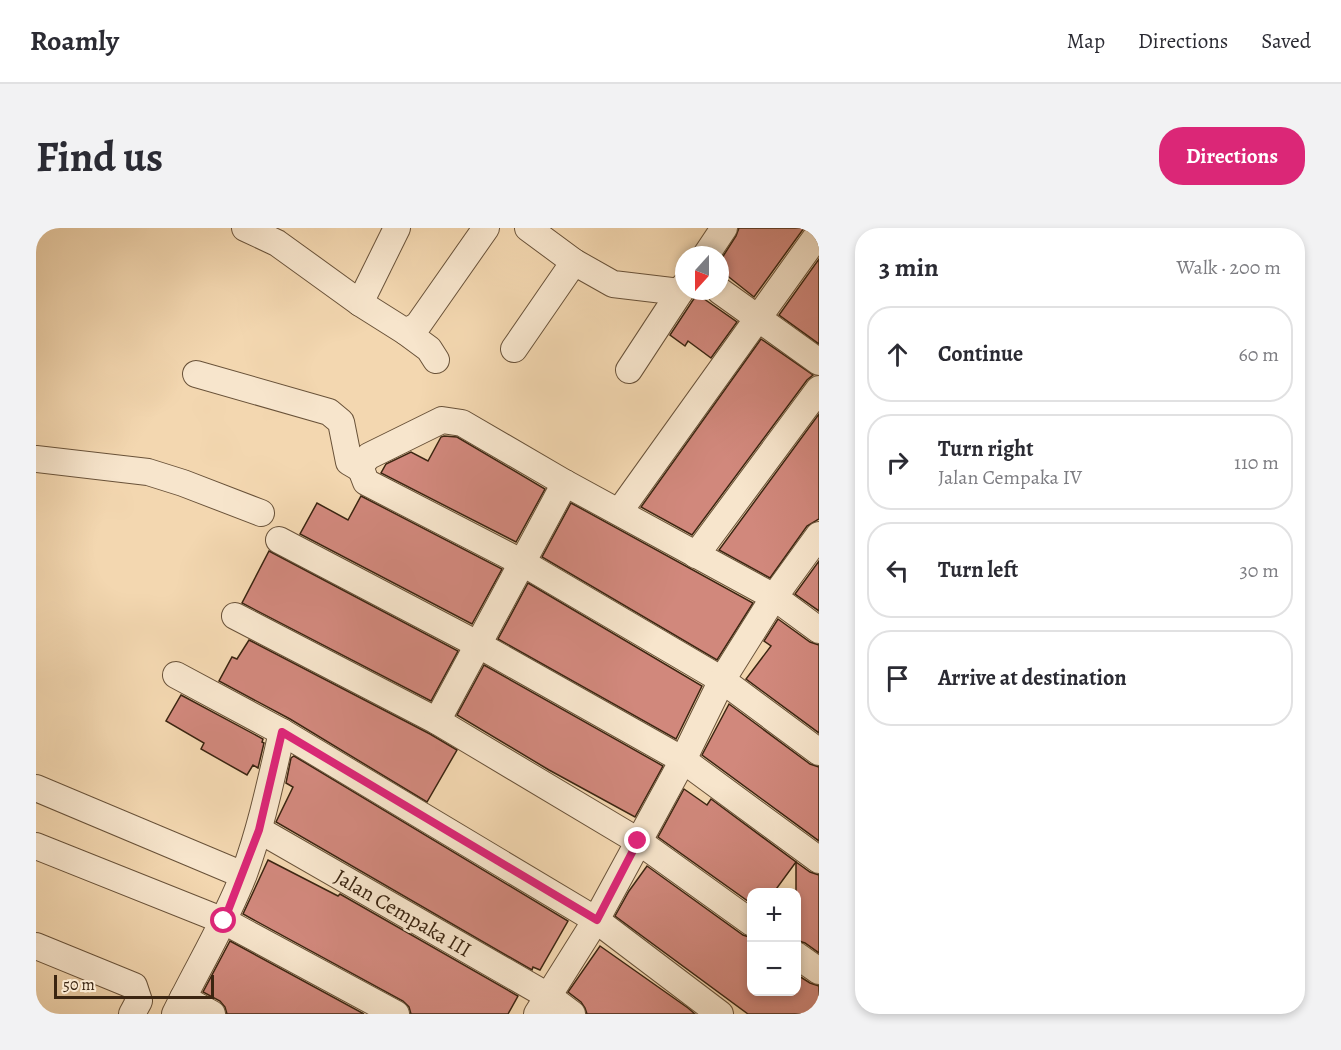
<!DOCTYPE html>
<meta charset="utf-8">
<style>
body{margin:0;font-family:Alegreya,serif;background:#f2f2f3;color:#2b2b33}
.controls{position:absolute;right:18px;bottom:18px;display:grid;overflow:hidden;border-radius:12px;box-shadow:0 3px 9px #0003}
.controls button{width:54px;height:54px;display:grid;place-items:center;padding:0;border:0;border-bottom:2px solid #e1e1e2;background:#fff;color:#2b2b33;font:30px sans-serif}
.compass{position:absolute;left:639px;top:18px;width:54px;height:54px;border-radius:50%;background:#fff;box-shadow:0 3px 9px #0003;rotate:201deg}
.scale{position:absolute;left:18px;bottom:15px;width:160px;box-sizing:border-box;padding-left:6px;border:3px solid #3b2511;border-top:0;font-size:16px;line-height:21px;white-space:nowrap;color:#3b2511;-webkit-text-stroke:4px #f7e5cc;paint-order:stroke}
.stop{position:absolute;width:18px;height:18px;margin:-14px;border:4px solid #db2777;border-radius:50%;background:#fff}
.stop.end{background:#db2777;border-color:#fff;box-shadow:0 2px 6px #0008}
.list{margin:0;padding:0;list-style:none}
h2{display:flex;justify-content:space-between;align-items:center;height:78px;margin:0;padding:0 24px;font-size:26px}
h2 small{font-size:20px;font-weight:400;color:#7c7c81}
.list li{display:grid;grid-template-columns:39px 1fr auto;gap:18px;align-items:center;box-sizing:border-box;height:96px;margin:0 12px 12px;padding:0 12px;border:2px solid #e1e1e2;border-radius:24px}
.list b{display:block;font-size:22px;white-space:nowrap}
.list p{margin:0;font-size:20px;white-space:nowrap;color:#7c7c81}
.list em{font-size:20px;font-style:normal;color:#7c7c81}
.icon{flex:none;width:33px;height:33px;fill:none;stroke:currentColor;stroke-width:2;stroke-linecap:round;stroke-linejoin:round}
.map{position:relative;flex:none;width:783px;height:786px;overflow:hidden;border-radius:24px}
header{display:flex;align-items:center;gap:36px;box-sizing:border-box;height:84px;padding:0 30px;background:#fff;border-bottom:2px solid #e1e1e2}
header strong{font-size:28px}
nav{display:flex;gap:33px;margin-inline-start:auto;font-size:21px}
.intro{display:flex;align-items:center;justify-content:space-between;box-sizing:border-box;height:144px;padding:0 36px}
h1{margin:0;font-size:42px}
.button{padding:15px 27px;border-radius:24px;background:#db2777;color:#fff;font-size:21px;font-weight:700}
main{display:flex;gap:36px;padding:0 36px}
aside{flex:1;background:#fff;border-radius:24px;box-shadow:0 3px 9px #0003}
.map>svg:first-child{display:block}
.building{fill:#d1887c;stroke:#3b2511;stroke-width:1.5}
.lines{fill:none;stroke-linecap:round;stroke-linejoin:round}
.street-casing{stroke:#695239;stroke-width:28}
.street{stroke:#f7e5cc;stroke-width:26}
.route{stroke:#db2777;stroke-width:8}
.labels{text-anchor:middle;stroke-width:5;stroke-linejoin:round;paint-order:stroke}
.street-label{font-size:21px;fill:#3b2511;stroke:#f7e5cc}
</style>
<header>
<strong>Roamly</strong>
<nav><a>Map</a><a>Directions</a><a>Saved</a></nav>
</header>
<div class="intro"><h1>Find us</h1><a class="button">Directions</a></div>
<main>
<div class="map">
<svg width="783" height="786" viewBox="0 0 783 786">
<rect width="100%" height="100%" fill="#f3d7b0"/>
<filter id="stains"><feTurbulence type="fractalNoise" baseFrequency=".00333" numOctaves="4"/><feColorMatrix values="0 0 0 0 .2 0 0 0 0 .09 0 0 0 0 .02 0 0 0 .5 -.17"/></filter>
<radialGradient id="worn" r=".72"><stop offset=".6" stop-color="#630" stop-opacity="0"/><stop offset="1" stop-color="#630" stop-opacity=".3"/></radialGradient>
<!-- building -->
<g class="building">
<polygon points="703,0 768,0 718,69 684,42 684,33 700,8"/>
<polygon points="783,31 783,116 743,87"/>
<polygon points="661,66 701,94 675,130 652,113 649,118 634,107"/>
<polygon points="725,111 777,147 771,152 656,307 605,279"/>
<polygon points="783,186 783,291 771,298 734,350 683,322"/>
<polygon points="408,208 421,209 509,261 480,314 345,245 350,236 375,224 392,233 405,209"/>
<polygon points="325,268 466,341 436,396 264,306 281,275 312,292"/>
<polygon points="535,275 717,375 681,432 506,329"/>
<polygon points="233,323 422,423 395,473 206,375"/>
<polygon points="783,333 783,383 759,366"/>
<polygon points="492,355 666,458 640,511 462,411"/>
<polygon points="742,391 774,414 783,417 783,505 710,451 735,418 728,413"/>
<polygon points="213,412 394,506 421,522 391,574 254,491 183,453 196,429 201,431"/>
<polygon points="448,437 627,538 599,589 513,542 421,487"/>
<polygon points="145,467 227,511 226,514 228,515 222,540 217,537 211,547 165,521 168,515 130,493"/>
<polygon points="693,476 774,536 783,539 783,613 666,527"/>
<polygon points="258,528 532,693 504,742 497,739 496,742 240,594 257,559 250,555 255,530"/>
<polygon points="648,561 671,577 675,571 760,634 738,664 716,664 716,676 622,609"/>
<polygon points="232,632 302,668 304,666 482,768 472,786 375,786 373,779 367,773 207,686"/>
<polygon points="760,634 774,644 783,647 783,725 769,715 760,712"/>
<polygon points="611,638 707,707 716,710 716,764 760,764 760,746 774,755 783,758 783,786 712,786 579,688 593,663"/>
<polygon points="194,713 328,786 191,786 189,779 184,773 167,764"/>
<polygon points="564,718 652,780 659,786 551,786 549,780 545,774 532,764"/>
</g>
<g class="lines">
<!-- street casing -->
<g class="street-casing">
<g id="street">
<polyline points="209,0 241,15 324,75 370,104 382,97 450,0"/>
<polyline points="492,0 538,34 577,56 644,64"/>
<polyline points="670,27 688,0"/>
<polyline points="684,63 783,134"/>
<polyline points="324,75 361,0"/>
<polyline points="370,104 393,121 400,132"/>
<polyline points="478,121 538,34"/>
<polyline points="593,142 648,58"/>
<polyline points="160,146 293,184 305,194 313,234 325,241"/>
<polyline points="0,231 112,244 147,255 225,285"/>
<polyline points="583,284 783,5"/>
<polyline points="243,312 443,417 647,532 783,632"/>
<polyline points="660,327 783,161"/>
<polyline points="199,388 401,493 602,613 716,695"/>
<polyline points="783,402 738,369 529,255 426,195 406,192 333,228 328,233 325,241 330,254 487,335 686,452 783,524"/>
<polyline points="140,447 246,504 560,692 684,786"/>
<polyline points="401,493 529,255"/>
<polyline points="0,560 207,647"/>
<polyline points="223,602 512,768 536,786"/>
<polyline points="0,618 188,693 360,786"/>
<polyline points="0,718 98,758 103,773 96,786"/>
<polyline points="760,727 783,743"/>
<polyline points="147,770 176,786"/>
<path d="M139,786C162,739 189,695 208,646C225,600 235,552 246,504"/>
<polyline points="501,786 560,692 647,532 686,452 738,369 783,307"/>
</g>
</g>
<!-- street -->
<use href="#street" class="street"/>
</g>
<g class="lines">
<!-- route -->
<polyline class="route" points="188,693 223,602 246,504 561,692 602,613"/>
</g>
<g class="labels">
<!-- street labels -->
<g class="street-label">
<text transform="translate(367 685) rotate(30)" y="7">Jalan Cempaka III</text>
</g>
</g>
<rect width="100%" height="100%" filter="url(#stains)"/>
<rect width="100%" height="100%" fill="url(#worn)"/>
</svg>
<div class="controls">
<button>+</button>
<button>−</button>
</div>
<svg class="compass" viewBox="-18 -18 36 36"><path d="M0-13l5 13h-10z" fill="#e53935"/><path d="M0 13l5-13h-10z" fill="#7c7c81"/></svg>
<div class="scale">50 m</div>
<div class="stop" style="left:188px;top:693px"></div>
<div class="stop end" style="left:602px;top:613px"></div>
</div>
<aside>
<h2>3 min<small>Walk · 200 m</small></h2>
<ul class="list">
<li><svg class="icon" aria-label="ahead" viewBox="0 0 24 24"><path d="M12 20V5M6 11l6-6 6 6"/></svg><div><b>Continue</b></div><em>60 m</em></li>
<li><svg class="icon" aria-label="right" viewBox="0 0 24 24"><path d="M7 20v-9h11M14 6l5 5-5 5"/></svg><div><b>Turn right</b><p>Jalan Cempaka IV</p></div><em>110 m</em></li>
<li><svg class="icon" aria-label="left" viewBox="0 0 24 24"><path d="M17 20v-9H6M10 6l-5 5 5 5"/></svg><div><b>Turn left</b></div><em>30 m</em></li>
<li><svg class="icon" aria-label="arrive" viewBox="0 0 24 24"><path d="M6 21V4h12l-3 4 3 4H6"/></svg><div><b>Arrive at destination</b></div></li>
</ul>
</aside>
</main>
